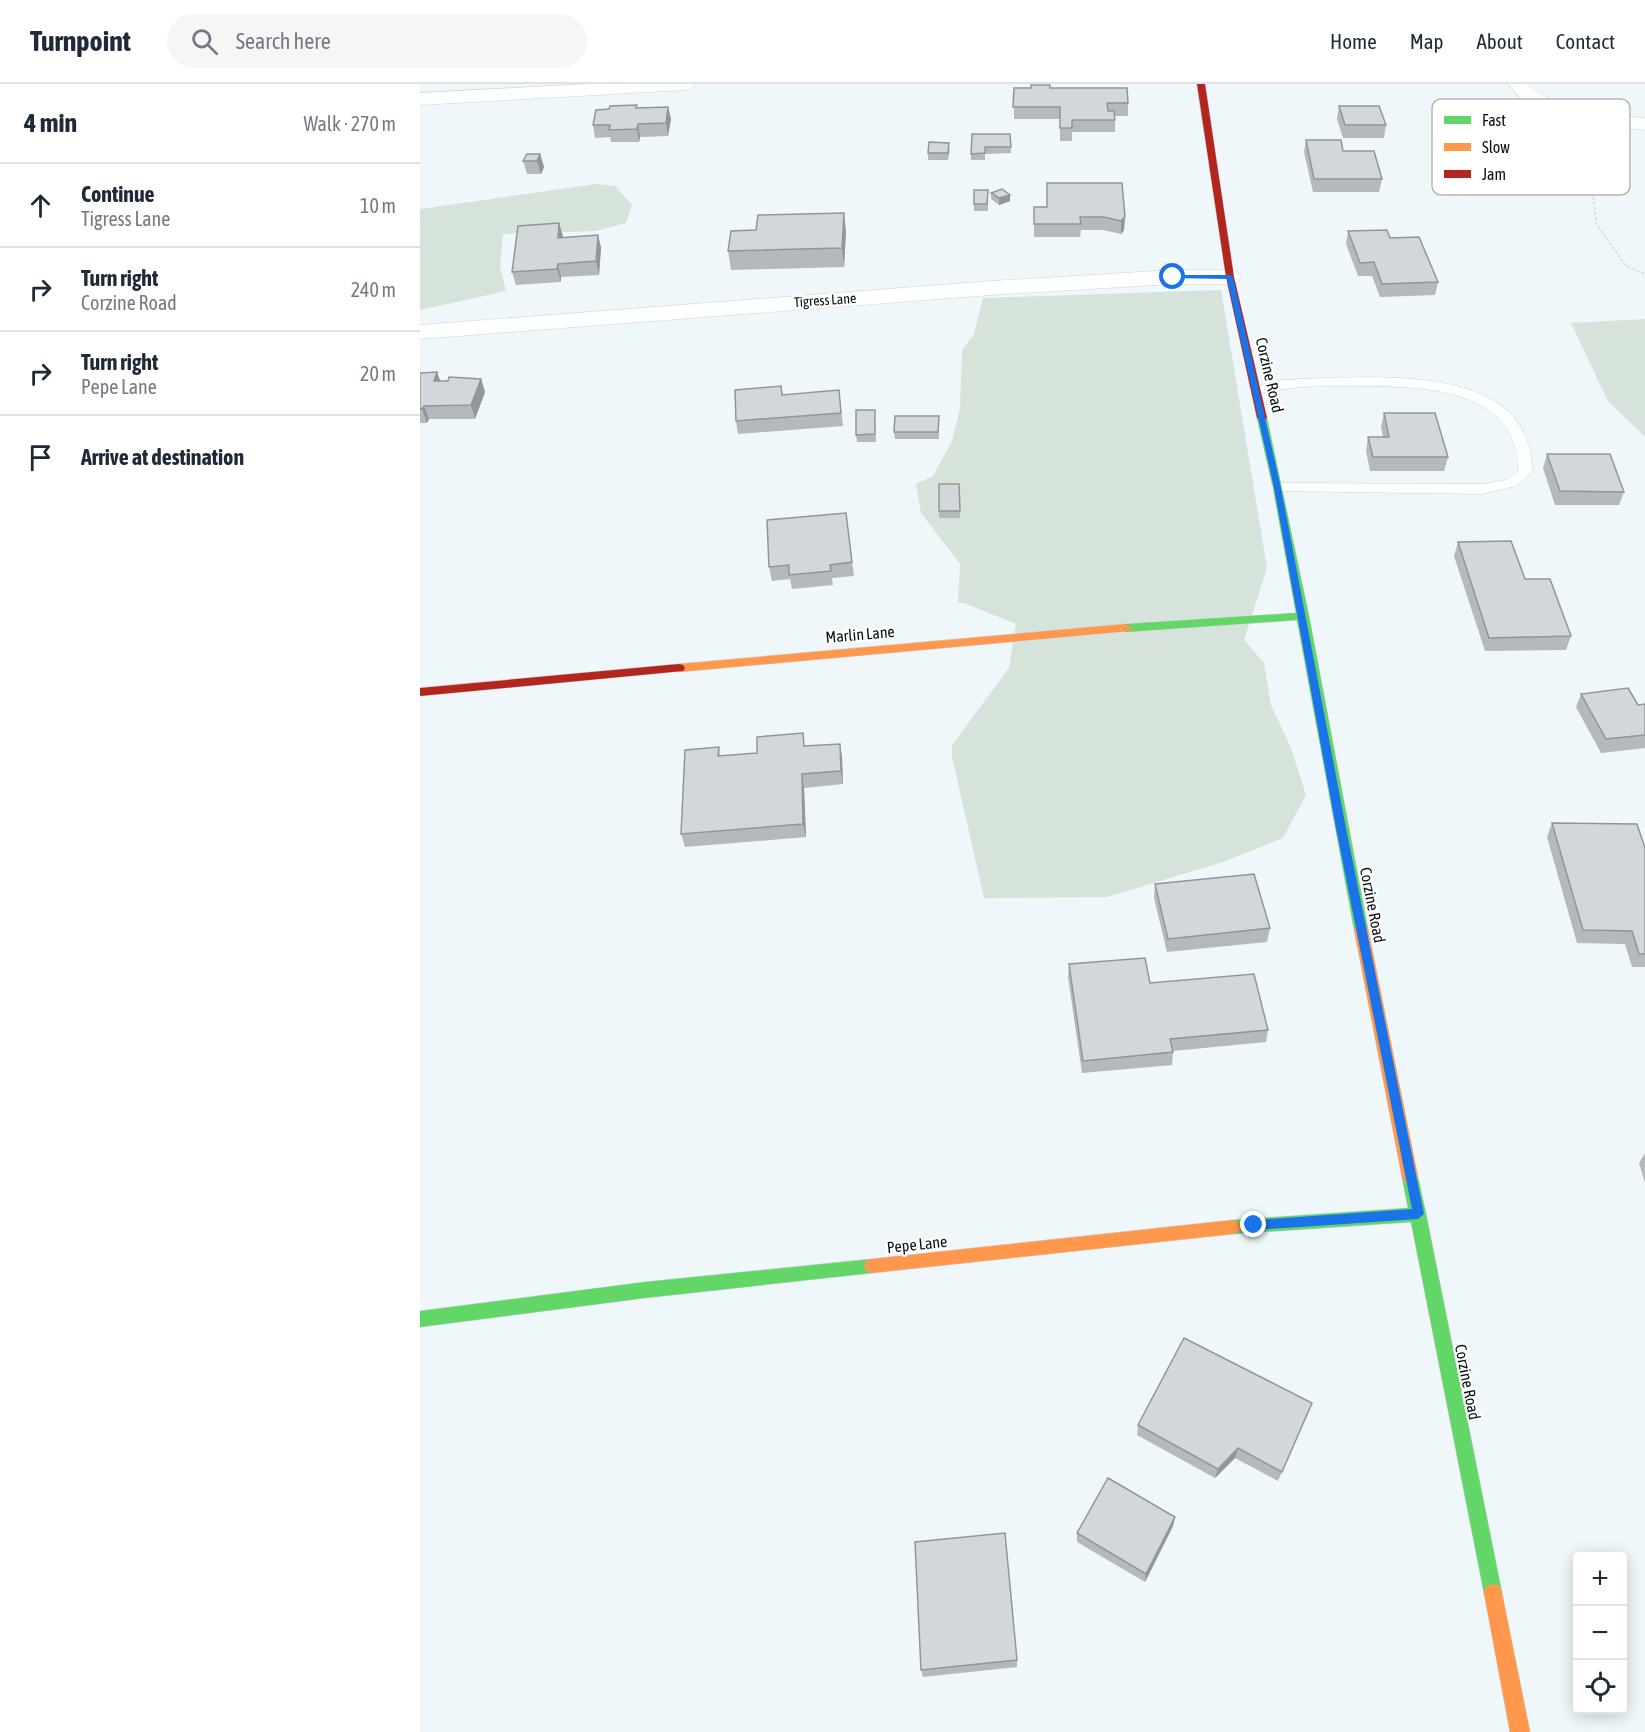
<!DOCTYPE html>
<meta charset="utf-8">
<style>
body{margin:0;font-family:"Asap Condensed",sans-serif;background:#f6f6f7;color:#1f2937}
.controls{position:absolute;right:18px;bottom:18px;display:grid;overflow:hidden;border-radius:6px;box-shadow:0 3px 15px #0003}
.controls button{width:54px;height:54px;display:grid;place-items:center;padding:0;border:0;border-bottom:2px solid #e0e1e3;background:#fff;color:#1f2937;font:30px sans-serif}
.stop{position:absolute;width:18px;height:18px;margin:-14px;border:4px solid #1a73e8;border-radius:50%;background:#fff}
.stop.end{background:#1a73e8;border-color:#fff;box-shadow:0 2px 6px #0008}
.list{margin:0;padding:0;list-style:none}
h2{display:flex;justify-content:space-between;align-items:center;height:78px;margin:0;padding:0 24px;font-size:26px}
h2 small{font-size:20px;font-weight:400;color:#747a83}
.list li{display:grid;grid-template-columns:39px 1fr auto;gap:18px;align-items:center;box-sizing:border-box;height:84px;padding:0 24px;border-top:2px solid #e0e1e3}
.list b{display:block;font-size:22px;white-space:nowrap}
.list p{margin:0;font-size:20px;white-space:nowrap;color:#747a83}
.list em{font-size:20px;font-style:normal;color:#747a83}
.icon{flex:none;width:33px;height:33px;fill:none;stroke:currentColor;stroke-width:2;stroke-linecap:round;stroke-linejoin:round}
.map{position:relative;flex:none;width:1225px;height:1648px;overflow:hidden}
header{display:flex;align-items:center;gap:36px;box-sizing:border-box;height:84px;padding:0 30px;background:#fff;border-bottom:2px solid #e0e1e3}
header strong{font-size:28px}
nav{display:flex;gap:33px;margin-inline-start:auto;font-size:21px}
.search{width:420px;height:54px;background:#f6f6f7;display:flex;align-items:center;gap:15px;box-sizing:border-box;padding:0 21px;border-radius:33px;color:#747a83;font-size:22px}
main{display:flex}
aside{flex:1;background:#fff}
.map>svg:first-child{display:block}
.green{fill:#d5e3db}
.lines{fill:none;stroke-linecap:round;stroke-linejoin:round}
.lane-casing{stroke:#ced4d6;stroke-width:1}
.street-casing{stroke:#ced4d6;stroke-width:1}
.fast-casing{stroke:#ced4d6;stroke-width:1}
.slow-casing{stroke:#ced4d6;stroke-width:1}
.jam-casing{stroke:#ced4d6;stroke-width:1}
.path{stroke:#dbdede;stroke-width:2;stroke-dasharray:3 2;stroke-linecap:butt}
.lane{fill:#fdfefe;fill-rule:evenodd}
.street{fill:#fdfefe;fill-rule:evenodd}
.fast{fill:#63d668;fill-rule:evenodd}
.slow{fill:#ff974d;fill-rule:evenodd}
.jam{fill:#b3261e;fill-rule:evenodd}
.wall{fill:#b5b9bb}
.shaded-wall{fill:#939699}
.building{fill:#d2d7da;stroke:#939699;stroke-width:1.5}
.route{fill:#1a73e8}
.labels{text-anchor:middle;stroke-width:4.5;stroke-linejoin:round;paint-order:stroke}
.far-street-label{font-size:14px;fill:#0a0f10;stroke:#fff}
.street-label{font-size:16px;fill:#0a0f10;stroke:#fff}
.key{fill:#fff;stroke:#b6b7b7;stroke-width:1.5}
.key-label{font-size:16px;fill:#0a0f10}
</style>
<header>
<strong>Turnpoint</strong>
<div class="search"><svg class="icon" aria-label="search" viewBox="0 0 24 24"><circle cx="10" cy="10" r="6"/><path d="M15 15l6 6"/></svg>Search here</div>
<nav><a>Home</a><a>Map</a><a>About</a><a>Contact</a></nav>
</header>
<main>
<aside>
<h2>4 min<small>Walk · 270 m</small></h2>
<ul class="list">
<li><svg class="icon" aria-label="ahead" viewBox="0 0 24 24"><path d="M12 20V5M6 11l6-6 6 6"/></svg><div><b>Continue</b><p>Tigress Lane</p></div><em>10 m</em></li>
<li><svg class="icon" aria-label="right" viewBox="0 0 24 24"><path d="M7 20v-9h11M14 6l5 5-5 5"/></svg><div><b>Turn right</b><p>Corzine Road</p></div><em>240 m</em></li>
<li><svg class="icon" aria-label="right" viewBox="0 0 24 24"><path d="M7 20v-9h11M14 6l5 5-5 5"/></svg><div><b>Turn right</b><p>Pepe Lane</p></div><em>20 m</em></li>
<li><svg class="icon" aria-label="arrive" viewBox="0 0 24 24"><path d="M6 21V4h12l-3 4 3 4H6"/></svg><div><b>Arrive at destination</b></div></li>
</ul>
</aside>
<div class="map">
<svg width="1225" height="1648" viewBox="0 0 1225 1648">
<rect width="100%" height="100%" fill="#eff7fa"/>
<!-- green -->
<g class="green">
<polygon points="176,100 195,102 212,121 206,139 176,147 83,150 80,183 86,207 0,226 0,125"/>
<polygon points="801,206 847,484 824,556 844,579 851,621 871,664 886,711 863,754 806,777 687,813 564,814 532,673 532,661 589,584 596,540 544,519 538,519 540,480 501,429 496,400 513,392 532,357 540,324 542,266 554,250 563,214"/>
<polygon points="1225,235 1225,353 1188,317 1151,239"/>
</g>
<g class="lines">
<!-- lane casing -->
<g class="lane-casing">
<path id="lane" d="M902,294C973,293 1113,283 1112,388L1096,402L1062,410L853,407L850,404L853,401L858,399L1062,400L1086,396L1098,387C1099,305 1006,303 946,302C909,302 873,301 837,310L830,306L832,303L863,296Z"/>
</g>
<!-- street casing -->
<g class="street-casing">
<g id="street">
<polygon points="167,0 274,0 272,4 265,6 0,21 0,9"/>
<path d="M1088,0H1107C1132,24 1191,31 1225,34V46L1171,40L1103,17Z"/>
<polygon points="753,186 810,186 818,188 821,193 818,198 810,200 753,200 571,211 0,255 0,241 571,197"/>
</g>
</g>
<!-- fast casing -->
<g class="fast-casing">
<g id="fast">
<polygon points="842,331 847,334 889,532 948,845 946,849 936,849 934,845 877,536 706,548 700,544 706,540 876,529 853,404 837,334"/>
<polygon points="990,1086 995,1088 998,1093 1006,1130 1082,1509 1080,1516 1073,1518 1066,1516 1064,1509 991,1138 813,1150 807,1148 805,1143 807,1138 813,1136 988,1124 982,1093 985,1088"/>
<polygon points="452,1175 458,1177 460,1182 458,1187 452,1189 225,1214 0,1243 0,1227 225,1198"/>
</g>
</g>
<!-- slow casing -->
<g class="slow-casing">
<g id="slow">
<polygon points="706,540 712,544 710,547 259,588 253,584 259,580"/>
<polygon points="941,840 946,841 948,845 998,1093 995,1098 990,1100 985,1098 982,1093 934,845 936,841"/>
<polygon points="813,1136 819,1138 821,1143 819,1148 813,1150 452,1189 446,1187 444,1182 446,1177 452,1175"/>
<polygon points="1073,1500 1080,1502 1082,1509 1110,1648 1090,1648 1064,1509 1066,1502"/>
</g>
</g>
<!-- jam casing -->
<g class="jam-casing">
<g id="jam">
<polygon points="777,0 785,0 814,193 847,334 842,337 837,334 806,193"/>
<polygon points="259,580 263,581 265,584 263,587 0,612 0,604"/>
</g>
</g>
<!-- path -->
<polyline class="path" points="1163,59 1151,78 1173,106 1176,139 1206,182 1225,190"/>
<!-- lane -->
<use href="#lane" class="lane"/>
<!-- street -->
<use href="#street" class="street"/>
<!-- fast -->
<use href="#fast" class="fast"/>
<!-- slow -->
<use href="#slow" class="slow"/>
<!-- jam -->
<use href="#jam" class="jam"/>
</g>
<!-- wall -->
<g class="wall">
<polygon points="594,4 630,4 708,19 708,32 695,32 695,48 652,48 652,57 640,57 640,35 594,35"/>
<polygon points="217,21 217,24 248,23 251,35 248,52 220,53 219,58 191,58 190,53 175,54 173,41 189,25"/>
<polygon points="919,22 966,41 964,54 923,54 917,35"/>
<polygon points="590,50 591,69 565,70 565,76 551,76 551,70"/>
<polygon points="886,56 923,67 962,95 959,108 893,108 884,68"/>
<polygon points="530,65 528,76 508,76 508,69"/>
<polygon points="120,70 124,83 121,90 107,90 103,77"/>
<rect x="554" y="106" width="14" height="21"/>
<polygon points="571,109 590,111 590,117 579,121 571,115"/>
<polygon points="614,123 705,133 704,146 701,150 683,146 661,146 660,153 614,153"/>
<polygon points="139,139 142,153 178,151 181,164 179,191 141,193 141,198 96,201 92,188"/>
<polygon points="336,146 426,147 424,183 311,186 308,167"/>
<polygon points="928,147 970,154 1018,198 1015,211 960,213 952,192 938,192 926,160"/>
<polygon points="17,288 20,297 61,295 65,308 55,335 9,335 7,339 0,339 0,289"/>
<polygon points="361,302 363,311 419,306 423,342 318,350 316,337"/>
<polygon points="964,329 1028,373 1024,387 950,387 946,367 948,353 963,353 961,343"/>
<polygon points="455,333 456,358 437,358 436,351"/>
<polygon points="519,339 519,355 475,355 474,348"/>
<polygon points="1127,370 1204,408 1199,421 1135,421 1123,384"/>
<polygon points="539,400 540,434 519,434 519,427"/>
<polygon points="426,429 434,492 412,494 413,501 372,505 370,495 352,497 349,483"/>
<polygon points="1038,458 1105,495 1151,552 1146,566 1065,567 1034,472"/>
<polygon points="1161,610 1218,621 1225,620 1225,664 1181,669 1156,623"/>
<polygon points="386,662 422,673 423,700 384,704 386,753 265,763 261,750 299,663 300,672 337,669"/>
<polygon points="1132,739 1225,764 1225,883 1212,883 1205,860 1157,859 1127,753"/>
<polygon points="735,800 850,844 847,858 747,868 734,814"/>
<polygon points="649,880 730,899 848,946 846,958 753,967 752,981 662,989 648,893"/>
<polygon points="1225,1069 1225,1099 1219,1079"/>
<polygon points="892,1319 858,1397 815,1374 795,1394 717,1351 718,1341"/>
<polygon points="755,1433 753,1442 725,1498 657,1458 657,1449"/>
<polygon points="597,1576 597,1583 503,1593 501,1586"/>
</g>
<!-- shaded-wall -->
<g class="shaded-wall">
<polygon points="248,23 251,35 248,52 246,39"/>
<polygon points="218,40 220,53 219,58 217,45"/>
<polygon points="120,70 124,83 121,90 117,77"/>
<polygon points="590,111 590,117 579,121 579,114"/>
<polygon points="424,129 426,147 424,183 422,164"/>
<polygon points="705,133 704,146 701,150 701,137"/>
<polygon points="139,139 143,152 141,167 138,154"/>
<polygon points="178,151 181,164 179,191 176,177"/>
<polygon points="138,180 141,193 141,198 137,185"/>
<polygon points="17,288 22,302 14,297"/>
<polygon points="61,295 65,308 55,335 51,321"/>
<polygon points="4,322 9,335 7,339 2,325"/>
<polygon points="420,660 422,673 423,700 421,687"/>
<polygon points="382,690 384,704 386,753 383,740"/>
<polygon points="818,1364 815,1374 795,1394 798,1385"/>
<polygon points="755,1433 753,1442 725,1498 726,1490"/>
</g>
<!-- building -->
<g class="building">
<polygon points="611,1 630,1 630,4 707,4 708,19 687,19 688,27 694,27 695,36 652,36 652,44 640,44 640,23 593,23 594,4 611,4"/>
<polygon points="217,21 216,24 248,23 246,39 218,40 217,45 189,46 190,41 173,41 176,26 189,25 190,22"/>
<polygon points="919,22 959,22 966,41 925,41"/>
<polygon points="552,50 590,50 591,63 565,63 565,69 551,70"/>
<polygon points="886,56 921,56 923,67 954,67 962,95 894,95"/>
<polygon points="509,58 529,59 528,69 508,69"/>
<polygon points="107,70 120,70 117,77 103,77"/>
<polygon points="627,99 702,99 705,133 701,137 684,133 660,133 661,140 614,140 614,123 627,123"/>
<polygon points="582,105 590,111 579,114 571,109"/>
<polygon points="554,106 568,106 567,120 554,120"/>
<polygon points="424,129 422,164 308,167 311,147 336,146 338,131"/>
<polygon points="139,139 138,154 178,151 176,177 138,180 137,185 92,188 98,142"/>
<polygon points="967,146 970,154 999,153 1018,198 962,200 954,178 940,179 928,147"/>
<polygon points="17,288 14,297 28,297 29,293 61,295 51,321 4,322 2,325 0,325 0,289"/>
<polygon points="361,302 362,311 419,306 421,329 316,337 315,306"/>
<polygon points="436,326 455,326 455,350 436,351"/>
<polygon points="964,329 1015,329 1028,373 953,373 948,353 969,353"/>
<polygon points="475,332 519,332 518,348 474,348"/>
<polygon points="1127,370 1190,370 1204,408 1140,407"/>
<polygon points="519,400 539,400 540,427 519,427"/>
<polygon points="426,429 432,478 410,481 411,487 369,491 369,481 349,483 347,436"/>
<polygon points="1091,457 1105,495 1130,495 1151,552 1069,554 1038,458"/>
<polygon points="1208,604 1218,621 1225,620 1225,651 1186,655 1161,610"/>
<polygon points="383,649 384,662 420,660 421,687 382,690 383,740 261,750 265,666 299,663 298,672 337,669 337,653"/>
<polygon points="1132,739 1217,740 1225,764 1225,870 1219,870 1212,847 1163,846"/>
<polygon points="834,790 850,844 748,855 735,800"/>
<polygon points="725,874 730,899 834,890 848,946 750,955 753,968 663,977 649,880"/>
<polygon points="764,1254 892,1319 862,1388 818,1364 798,1385 718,1341"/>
<polygon points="688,1394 755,1433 726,1490 657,1449"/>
<polygon points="585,1449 597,1576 501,1586 495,1458"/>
</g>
<!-- route -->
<polygon class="route" points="753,191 810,191 813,193 861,404 926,744 1004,1130 998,1135 834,1146 828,1141 834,1136 992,1125 916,744 854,404 807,195 751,194"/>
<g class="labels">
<!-- far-street labels -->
<g class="far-street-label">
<text transform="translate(405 216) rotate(-4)" y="5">Tigress Lane</text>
</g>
<!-- street labels -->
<g class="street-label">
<text transform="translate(850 291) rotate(77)" y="6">Corzine Road</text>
<text transform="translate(440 550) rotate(-5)" y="6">Marlin Lane</text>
<text transform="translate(953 821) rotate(79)" y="6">Corzine Road</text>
<text transform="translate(497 1160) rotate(-6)" y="6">Pepe Lane</text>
<text transform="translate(1048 1298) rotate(79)" y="6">Corzine Road</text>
</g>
</g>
<!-- legend -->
<rect x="1012" y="15" width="198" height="96" rx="9" class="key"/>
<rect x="1024" y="32" width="27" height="8" fill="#63d668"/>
<rect x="1024" y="59" width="27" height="8" fill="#ff974d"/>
<rect x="1024" y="86" width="27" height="8" fill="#b3261e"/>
<g class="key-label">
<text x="1062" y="42">Fast</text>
<text x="1062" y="69">Slow</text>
<text x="1062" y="96">Jam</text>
</g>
</svg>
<div class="controls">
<button>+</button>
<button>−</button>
<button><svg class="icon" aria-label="locate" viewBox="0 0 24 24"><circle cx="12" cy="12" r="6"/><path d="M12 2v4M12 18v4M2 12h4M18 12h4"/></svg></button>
</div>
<div class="stop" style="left:753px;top:193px"></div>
<div class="stop end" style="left:834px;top:1141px"></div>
</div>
</main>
